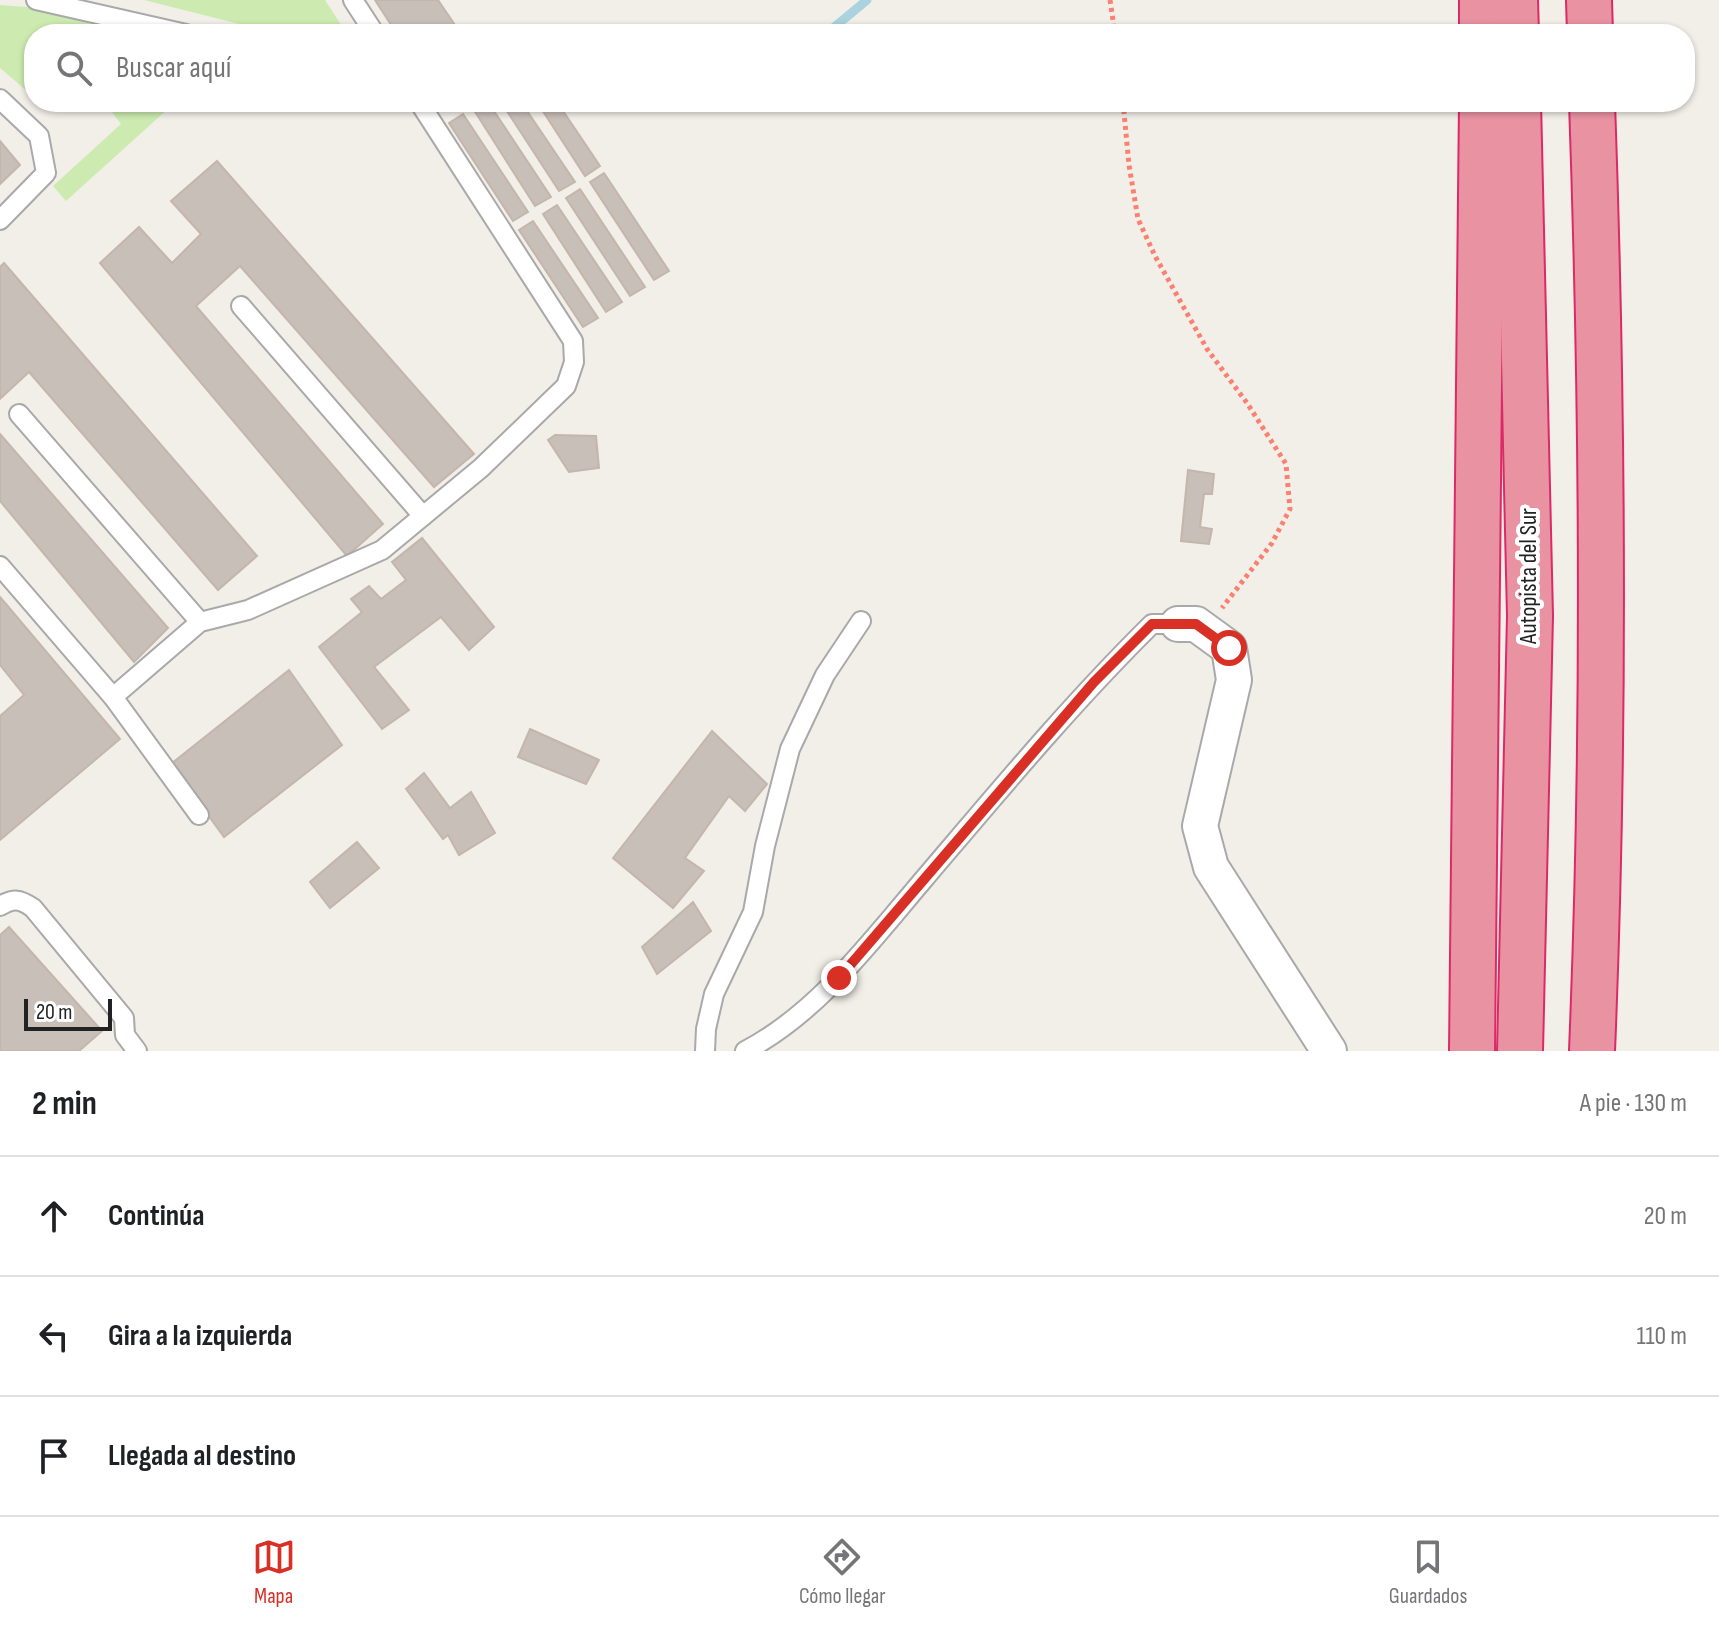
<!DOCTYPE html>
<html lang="es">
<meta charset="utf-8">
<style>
body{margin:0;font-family:"Sofia Sans Condensed",sans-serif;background:#f6f6f6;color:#202124}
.scale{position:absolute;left:24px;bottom:20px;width:88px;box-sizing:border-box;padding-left:8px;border:4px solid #222;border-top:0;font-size:22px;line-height:28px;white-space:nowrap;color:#222;-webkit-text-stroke:6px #fff;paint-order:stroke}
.stop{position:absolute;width:24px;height:24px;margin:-18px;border:6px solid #d93025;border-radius:50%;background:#fff}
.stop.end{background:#d93025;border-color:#fff;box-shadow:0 2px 8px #0008}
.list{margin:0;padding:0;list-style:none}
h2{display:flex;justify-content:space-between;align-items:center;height:104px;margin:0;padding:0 32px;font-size:34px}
h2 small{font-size:26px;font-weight:400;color:#757577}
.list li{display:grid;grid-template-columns:52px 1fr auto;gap:24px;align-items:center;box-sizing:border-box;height:120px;padding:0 32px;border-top:2px solid #e0e0e0}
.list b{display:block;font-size:30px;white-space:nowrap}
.list em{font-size:26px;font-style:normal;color:#757577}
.icon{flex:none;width:44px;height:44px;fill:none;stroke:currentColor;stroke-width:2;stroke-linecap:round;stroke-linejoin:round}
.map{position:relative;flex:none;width:1719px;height:1051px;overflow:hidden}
.search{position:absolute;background:#fff;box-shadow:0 2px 6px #0004;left:24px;right:24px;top:24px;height:88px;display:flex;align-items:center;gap:20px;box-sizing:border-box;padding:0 28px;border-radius:32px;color:#757577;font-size:30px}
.sheet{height:464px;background:#fff}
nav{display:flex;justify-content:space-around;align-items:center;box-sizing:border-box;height:112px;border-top:2px solid #e0e0e0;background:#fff;font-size:22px;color:#757577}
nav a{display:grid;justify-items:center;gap:4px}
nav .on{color:#d93025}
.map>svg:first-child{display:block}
.grass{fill:#cdebb0}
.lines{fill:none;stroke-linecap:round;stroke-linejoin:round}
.stream{stroke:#aad3df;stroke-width:9}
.building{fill:#c7bfb8;stroke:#c4b6ab;stroke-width:2}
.lane-casing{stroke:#a9a9a9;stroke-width:22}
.street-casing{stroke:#a9a9a9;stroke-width:38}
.highway-casing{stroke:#dc2a67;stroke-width:48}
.path{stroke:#fa8072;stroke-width:5;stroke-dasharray:4 4;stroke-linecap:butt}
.lane{stroke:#fff;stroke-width:18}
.street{stroke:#fff;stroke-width:34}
.highway{stroke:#e892a2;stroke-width:44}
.route{stroke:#d93025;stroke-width:10}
.labels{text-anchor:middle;stroke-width:8;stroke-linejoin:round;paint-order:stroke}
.street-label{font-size:24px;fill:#222;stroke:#fff}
</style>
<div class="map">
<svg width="1719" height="1051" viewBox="0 0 1719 1051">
<rect width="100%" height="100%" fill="#f2efe9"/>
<!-- grass -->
<g class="grass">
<polygon points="144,0 325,0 347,34 279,34"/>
<polygon points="0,5 27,7 118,31 117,34 34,34 34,97 0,68"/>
<polygon points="104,102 168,102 170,107 66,201 53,186 121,124"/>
</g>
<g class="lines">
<!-- stream -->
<polyline class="stream" points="826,34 867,0"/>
</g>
<!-- building -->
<g class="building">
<polygon points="375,0 438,0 461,34 397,34"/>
<polygon points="480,102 488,102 551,197 535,206 472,107"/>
<polygon points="501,102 521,102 575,182 559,191"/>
<polygon points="537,102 557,102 600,166 585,176"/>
<polygon points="463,114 528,212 513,221 449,123"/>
<polygon points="0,141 20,165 0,184"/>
<polygon points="217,161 474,454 434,487 240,266 196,306 383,524 347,556 100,263 139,227 172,263 201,234 171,201"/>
<polygon points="604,173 669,271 654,280 590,182"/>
<polygon points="580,189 645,287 630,296 566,198"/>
<polygon points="557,205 622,302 606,312 543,214"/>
<polygon points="533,221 598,318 583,327 519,230"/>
<polygon points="4,263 257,556 218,590 29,372 0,399 0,267"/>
<polygon points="0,434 168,628 134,662 0,501"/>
<polygon points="555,435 596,436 599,468 569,472 548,440"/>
<polygon points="1188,470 1214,474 1212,494 1204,494 1200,527 1212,529 1209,544 1181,541"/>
<polygon points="422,538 494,627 469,650 441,617 374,667 409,710 382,729 319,647 362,612 351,599 369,586 381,599 406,580 392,562"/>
<polygon points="0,597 120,739 0,840 0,716 24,695 0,665"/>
<polygon points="289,670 342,745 224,837 171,764"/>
<polygon points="530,729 599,760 586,784 518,757"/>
<polygon points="712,731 767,784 745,811 729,796 685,858 704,871 673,908 613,858"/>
<polygon points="424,773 450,808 471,792 495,833 459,855 448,835 443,839 406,789"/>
<polygon points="357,842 379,868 330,908 310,882"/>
<polygon points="693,902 711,931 657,974 642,947"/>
<polygon points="9,927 102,1031 79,1051 0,1051 0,935"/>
</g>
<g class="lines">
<!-- lane casing -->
<g class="lane-casing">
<g id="lane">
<polyline points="36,0 186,34"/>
<polyline points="353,0 375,34"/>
<polyline points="0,99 39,136 46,173 0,220"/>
<polyline points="241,306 423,516"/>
<polyline points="19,414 200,622"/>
<polyline points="0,566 113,697 199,815"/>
<polyline points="113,697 200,622 248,610 382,550 481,468 566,386 574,362 573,341 419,102"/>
<path d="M0,906C14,898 20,899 33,908L124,1018L125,1035L137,1051"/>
<polyline points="705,1051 706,1029 714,994 753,912 765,846 790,749 825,675 861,621"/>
<path d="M745,1051C818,1013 871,941 924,879C998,792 1071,704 1152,624H1178"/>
</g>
</g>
<!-- street casing -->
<g class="street-casing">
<polyline id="street" points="1178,624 1196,624 1229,648 1234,680 1200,826 1211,867 1329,1051"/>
</g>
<!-- highway casing -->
<g class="highway-casing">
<g id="highway">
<polyline points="1482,0 1482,34"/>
<polyline points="1515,0 1516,34"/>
<polyline points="1589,0 1590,34"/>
<polyline points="1518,102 1530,616 1520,1051"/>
<polyline points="1472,1051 1482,102"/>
<path d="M1592,1051C1605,735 1603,418 1592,102"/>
</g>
</g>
<!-- path -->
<g class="path">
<polyline points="1110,0 1115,34"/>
<polyline points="1123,102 1129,165 1138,219 1155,256 1207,349 1247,403 1286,464 1290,509 1272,543 1222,608"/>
</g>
<!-- lane -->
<use href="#lane" class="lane"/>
<!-- street -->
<use href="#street" class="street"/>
<!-- highway -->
<use href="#highway" class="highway"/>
</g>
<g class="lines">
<!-- route -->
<polyline class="route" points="839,978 1094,682 1152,624 1196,624 1229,648"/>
</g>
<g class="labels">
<!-- street labels -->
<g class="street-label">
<text transform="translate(1528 576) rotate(-90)" y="8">Autopista del Sur</text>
</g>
</g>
</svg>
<div class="scale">20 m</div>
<div class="stop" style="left:1229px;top:648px"></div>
<div class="stop end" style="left:839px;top:978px"></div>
<div class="search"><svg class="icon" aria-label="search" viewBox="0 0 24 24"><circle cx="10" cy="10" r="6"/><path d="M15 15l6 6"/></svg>Buscar aquí</div>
</div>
<section class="sheet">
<h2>2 min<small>A pie · 130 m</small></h2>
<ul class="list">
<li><svg class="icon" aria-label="ahead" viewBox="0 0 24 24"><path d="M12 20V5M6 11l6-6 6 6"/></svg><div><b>Continúa</b></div><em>20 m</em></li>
<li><svg class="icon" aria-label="left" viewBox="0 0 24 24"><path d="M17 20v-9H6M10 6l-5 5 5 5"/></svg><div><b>Gira a la izquierda</b></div><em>110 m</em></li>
<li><svg class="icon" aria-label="arrive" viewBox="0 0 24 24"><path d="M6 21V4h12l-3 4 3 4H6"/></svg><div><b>Llegada al destino</b></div></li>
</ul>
</section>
<nav>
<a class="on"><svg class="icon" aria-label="map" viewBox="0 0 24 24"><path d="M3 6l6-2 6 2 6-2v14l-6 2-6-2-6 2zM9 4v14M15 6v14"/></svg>Mapa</a>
<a><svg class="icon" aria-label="directions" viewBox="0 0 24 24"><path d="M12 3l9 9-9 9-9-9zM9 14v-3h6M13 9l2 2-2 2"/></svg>Cómo llegar</a>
<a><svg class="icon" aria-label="saved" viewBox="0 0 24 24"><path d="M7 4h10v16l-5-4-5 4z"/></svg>Guardados</a>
</nav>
